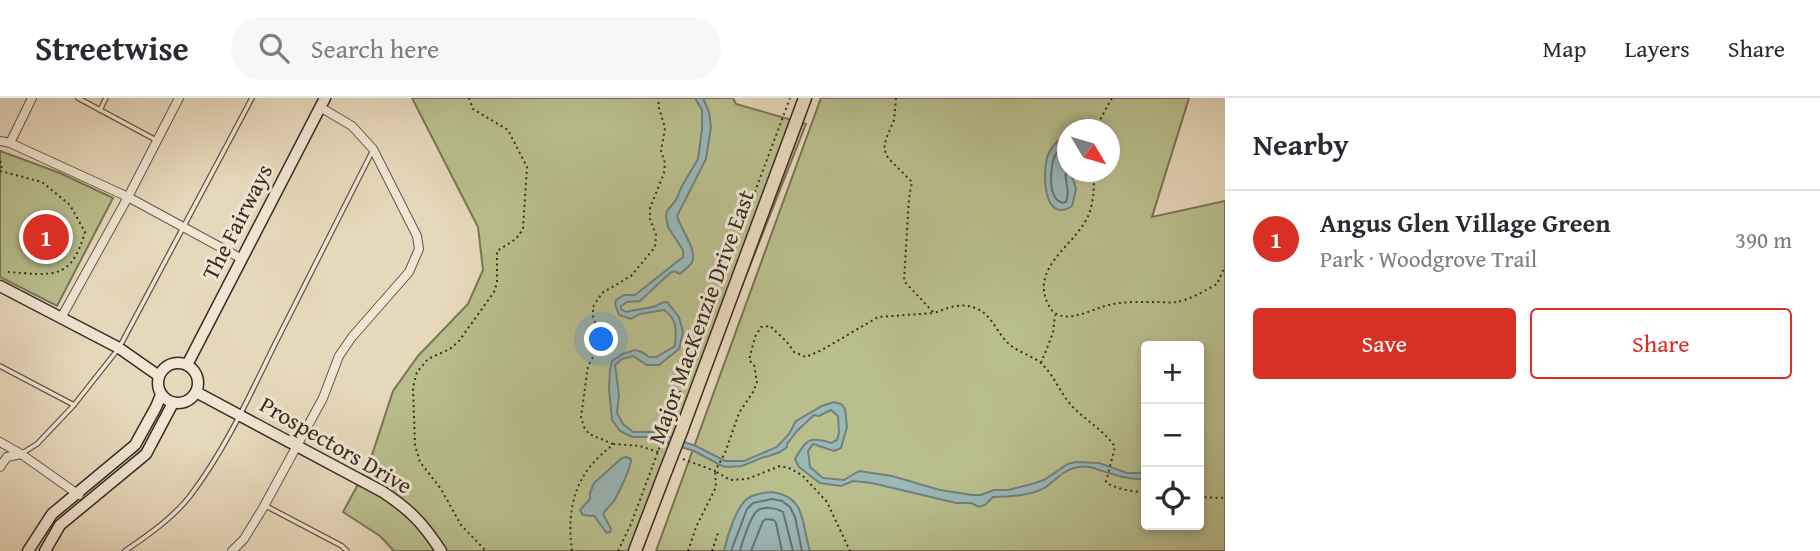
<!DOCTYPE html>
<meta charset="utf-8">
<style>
body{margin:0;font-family:"Gentium Book Plus",serif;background:#f7f7f7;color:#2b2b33}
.controls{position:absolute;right:21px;bottom:21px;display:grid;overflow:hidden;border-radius:7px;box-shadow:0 4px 10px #0003}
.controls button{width:63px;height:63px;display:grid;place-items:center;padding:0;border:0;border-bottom:2px solid #e1e1e2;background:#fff;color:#2b2b33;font:35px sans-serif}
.compass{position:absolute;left:1057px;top:21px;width:63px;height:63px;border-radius:50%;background:#fff;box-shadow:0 4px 10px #0003;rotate:128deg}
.you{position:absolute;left:602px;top:242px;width:24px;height:24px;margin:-18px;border:5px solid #fff;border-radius:50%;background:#1a73e8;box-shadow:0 0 0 10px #1a73e833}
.badge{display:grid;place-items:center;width:46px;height:46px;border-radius:50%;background:#d93025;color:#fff;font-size:23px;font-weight:700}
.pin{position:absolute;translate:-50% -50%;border:4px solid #fff;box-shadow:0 2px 7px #0006}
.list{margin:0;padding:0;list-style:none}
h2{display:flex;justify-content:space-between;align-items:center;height:91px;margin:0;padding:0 28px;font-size:30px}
h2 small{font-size:23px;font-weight:400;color:#7c7c81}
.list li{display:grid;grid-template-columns:46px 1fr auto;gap:21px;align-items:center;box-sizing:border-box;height:98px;padding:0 28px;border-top:2px solid #e1e1e2}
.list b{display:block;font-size:26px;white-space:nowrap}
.list p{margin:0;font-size:23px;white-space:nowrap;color:#7c7c81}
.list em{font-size:23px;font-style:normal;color:#7c7c81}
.actions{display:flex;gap:14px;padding:21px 28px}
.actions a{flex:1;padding:16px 0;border:2px solid #d93025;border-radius:7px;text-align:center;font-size:24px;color:#d93025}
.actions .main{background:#d93025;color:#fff}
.icon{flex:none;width:38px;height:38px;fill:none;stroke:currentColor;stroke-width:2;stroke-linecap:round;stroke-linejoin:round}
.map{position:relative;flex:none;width:1225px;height:453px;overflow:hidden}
header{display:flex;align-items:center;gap:42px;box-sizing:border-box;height:98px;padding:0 35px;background:#fff;border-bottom:2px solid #e1e1e2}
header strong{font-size:33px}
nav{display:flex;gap:38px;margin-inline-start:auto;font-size:24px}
.search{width:490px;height:63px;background:#f7f7f7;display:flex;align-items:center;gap:18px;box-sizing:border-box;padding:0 24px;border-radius:38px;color:#7c7c81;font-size:26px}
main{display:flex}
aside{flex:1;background:#fff}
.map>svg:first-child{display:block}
.green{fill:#b9be8d;stroke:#7a7458;stroke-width:2;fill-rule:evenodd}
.water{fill:#99b8b8;stroke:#73807c;stroke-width:2}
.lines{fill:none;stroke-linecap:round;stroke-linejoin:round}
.shore{stroke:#6a726d;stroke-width:2}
.lane-casing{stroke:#665648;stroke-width:6}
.street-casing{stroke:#665648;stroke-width:10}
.secondary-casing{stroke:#3b2b22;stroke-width:13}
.primary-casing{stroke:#3b2b22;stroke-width:15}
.path{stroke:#3b2b22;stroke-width:2;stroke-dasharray:2 3.5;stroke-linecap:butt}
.lane{stroke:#efe6d3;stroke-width:3.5}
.street{stroke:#efe6d3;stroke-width:8}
.secondary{stroke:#efe6d3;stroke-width:10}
.primary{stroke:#e6d8bb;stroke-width:12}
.primary-bridge-casing{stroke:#3b2b22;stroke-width:15;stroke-linecap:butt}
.path-bridge{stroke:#3b2b22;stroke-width:2;stroke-dasharray:2 3.5;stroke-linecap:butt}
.primary-bridge{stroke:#e6d8bb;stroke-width:12}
.labels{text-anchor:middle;stroke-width:6;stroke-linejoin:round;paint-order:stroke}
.street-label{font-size:23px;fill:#3b2b22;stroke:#efe6d3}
</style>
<header>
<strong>Streetwise</strong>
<div class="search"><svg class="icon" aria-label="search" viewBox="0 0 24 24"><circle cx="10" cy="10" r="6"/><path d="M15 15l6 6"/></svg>Search here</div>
<nav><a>Map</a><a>Layers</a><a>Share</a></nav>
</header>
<main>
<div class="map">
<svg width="1225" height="453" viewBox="0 0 1225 453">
<rect width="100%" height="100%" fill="#e6d8bb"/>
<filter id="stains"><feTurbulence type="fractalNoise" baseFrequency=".00286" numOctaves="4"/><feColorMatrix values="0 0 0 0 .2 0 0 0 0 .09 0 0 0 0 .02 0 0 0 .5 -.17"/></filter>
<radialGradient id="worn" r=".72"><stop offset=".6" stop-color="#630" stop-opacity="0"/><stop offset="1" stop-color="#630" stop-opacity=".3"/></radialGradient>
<!-- green -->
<g class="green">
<polygon points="412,0 733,0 736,6 806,26 637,453 394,453 380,438 343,414 369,366 393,293 418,258 468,206 483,172 478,129"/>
<path d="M821,0H1189L1152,119L1225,103V453H656ZM1068,32H1110V74H1068ZM1146,248H1199V427H1146Z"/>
<polygon points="0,53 60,75 113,100 57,208 0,179"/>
</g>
<!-- water -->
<g class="water">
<path d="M695,0H703L709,14L711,29L706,61L677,118C680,130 698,153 692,164C690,168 683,173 680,176L674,173L670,175L640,203L627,204L621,208V211L626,214C633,212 652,210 656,208C659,206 663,204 667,204L679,219L683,234L679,251L659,267H647L633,258L622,261L615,267L619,297L617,315L623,326L633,334H654L696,348L725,363H744L777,349L789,336L796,323L822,308L834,304L841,306L845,311L847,329L841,350L834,353L813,346L808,353L810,369L823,380L844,382L859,373L892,378L940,392L972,397H981L994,392H1008L1032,386L1044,382L1068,366L1075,364L1099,365L1127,375H1146V381C1133,382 1121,379 1109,375C1097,372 1090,367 1078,369C1063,372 1057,381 1046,389C1032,398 1009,399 993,399L985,407L979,409L971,405H956L872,385L853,383L841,388L820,385L799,369L795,361C806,341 810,338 831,345L837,342L839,335L838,318L831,312L819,318L814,317L797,333L787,346V349L780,354L769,358L764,359L742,368L728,369L722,368L694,353L648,339H632L620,333L612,322L609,290L610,272L612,263L623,256L635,252L642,254L649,259H656L675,248C676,234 678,221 664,212L640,216L631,221L619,217L615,206L616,202L624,197H635L683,159V152L668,129L666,118L667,113L676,102L682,88L698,61L702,31V12Z"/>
<path d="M1058,43L1066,46L1067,51L1068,74H1071L1076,91L1072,108C1043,127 1042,73 1048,57C1050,51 1054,47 1058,43Z"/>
<path d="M626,359L631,361C631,370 619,394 614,403C611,407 606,411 603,416L611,431L610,434L607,435L594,418L583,417L580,412L590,401V395L594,385L622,360Z"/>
<path d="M772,394C807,399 801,425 810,453H724C727,439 737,405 750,399C757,395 764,395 772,394Z"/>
</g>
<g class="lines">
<!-- shore -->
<g class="shore">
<path d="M1068,52C1065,52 1063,51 1061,52C1050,55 1049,88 1054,97C1056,102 1057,102 1062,105L1066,104C1072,90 1061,80 1068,69"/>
<polyline points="731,453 747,411 753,405 772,401 782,403 790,409 795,419 802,453"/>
<path d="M740,453C742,445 750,420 756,414C763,407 776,410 783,414L793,453"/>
<polyline points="751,453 763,423 766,421 774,422 776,425 782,453"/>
</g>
<!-- lane casing -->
<g class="lane-casing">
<g id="lane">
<polyline points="78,0 156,42"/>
<polyline points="100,12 106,0"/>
<polyline points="0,268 74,307"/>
<polyline points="21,356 37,346 74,307 119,250 252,0"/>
<polyline points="266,408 342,448 347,453"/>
<path d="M125,453C148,437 173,420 190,398C225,352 249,299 274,248C307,183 340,117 373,52"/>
</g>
</g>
<!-- street casing -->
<g class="street-casing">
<g id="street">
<polyline points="0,43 10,45 128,99 242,161"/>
<polyline points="10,45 32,0"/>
<polyline points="61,220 128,99 179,0"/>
<polyline points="0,344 21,356 79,397"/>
<polyline points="0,369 7,359 21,356"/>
<polyline points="232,453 244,441 263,410 323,300 339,258 352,239 409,174 419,151 417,138 373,51 352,28 320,9"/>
</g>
</g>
<!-- secondary casing -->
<g class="secondary-casing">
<g id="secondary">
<polyline points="0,188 119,250 159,278"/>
<circle cx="178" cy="285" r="20"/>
<polyline points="187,267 325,0"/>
<path d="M196,294L383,394C410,412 423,425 441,453"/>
<polyline points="28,453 52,416 135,347 156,309 161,297"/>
<polyline points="45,453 60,427 146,356 173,305"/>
</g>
</g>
<!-- primary casing -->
<g class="primary-casing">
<g id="primary">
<polyline points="682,331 805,0"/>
<polyline points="635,453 666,372"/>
</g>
</g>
<!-- path -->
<g class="path">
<polyline points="469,0 473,11 508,32 527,69 523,131 516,141 497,153 497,185 494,194 459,243 450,251 428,261 417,274 413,289 415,347 420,364 441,391 461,427 486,453"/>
<path d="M896,0L894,22L886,41L884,51L888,60L912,84L909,100L904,183L934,215C948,210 961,204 975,210C992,216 996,234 1008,245C1018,255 1035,258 1044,268C1055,280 1061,296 1072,308C1086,323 1104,332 1115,349L1106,384C1117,392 1133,393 1146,395"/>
<polyline points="1098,32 1101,20 1112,0"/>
<polyline points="0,63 2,67 1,72"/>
<path d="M0,73L42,84L70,107L85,134C71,183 53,177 8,174"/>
<path d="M1094,74C1094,89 1094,102 1089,116C1076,148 1028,169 1049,208C1059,228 1087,214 1102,209C1119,203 1138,204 1156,204C1163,204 1171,205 1177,204C1189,202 1206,192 1217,186L1225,168"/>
<polyline points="1041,265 1053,235 1055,217"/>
<polyline points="668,326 790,0"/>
<polyline points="613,346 589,336 584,329 581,319 588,268 598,250 599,236 593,218 593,209 602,195 631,178 655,149 656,137 650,121 650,110 664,75 665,65 661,53 665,30 659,10 658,0"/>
<polyline points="683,361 715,373 725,355 739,315 753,294 757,284 754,267 749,262 755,239 761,229 770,228 787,244 794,254 806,259 822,252 878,219 934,215"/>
<polyline points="1199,399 1225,400"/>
<path d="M572,453C566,407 576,374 614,346L640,348L661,355"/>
<polyline points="618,453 631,426 653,367"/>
<polyline points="688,453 696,429 716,389 715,373 730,382 747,381 780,368 789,370 802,377 827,404 850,453"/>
<polyline points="712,453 718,435"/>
</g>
<!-- lane -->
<use href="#lane" class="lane"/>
<!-- street -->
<use href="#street" class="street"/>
<!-- secondary -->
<use href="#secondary" class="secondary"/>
<!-- primary -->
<use href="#primary" class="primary"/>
<!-- primary-bridge casing -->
<g class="primary-bridge-casing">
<polyline id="primary-bridge" points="666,372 682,331"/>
</g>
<!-- path-bridge -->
<polyline class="path-bridge" points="653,367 668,326"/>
<!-- primary-bridge -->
<use href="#primary-bridge" class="primary-bridge"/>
</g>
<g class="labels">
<!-- street labels -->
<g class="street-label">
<text transform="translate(237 124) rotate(-63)" y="8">The Fairways</text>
<text transform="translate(701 219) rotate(-70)" y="8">Major MacKenzie Drive East</text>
<text transform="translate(336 347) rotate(30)" y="8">Prospectors Drive</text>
</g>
</g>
<rect width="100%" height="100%" filter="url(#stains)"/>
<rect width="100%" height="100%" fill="url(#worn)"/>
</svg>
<div class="controls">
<button>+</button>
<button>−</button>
<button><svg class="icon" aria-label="locate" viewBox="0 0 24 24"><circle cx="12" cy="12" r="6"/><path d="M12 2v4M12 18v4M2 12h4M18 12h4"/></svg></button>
</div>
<svg class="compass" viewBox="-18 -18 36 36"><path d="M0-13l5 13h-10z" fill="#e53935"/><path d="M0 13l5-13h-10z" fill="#7c7c81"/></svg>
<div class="you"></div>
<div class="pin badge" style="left:46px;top:139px">1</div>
</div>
<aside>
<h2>Nearby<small></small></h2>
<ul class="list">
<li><span class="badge">1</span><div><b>Angus Glen Village Green</b><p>Park · Woodgrove Trail</p></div><em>390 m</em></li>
</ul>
<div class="actions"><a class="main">Save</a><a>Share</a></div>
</aside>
</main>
